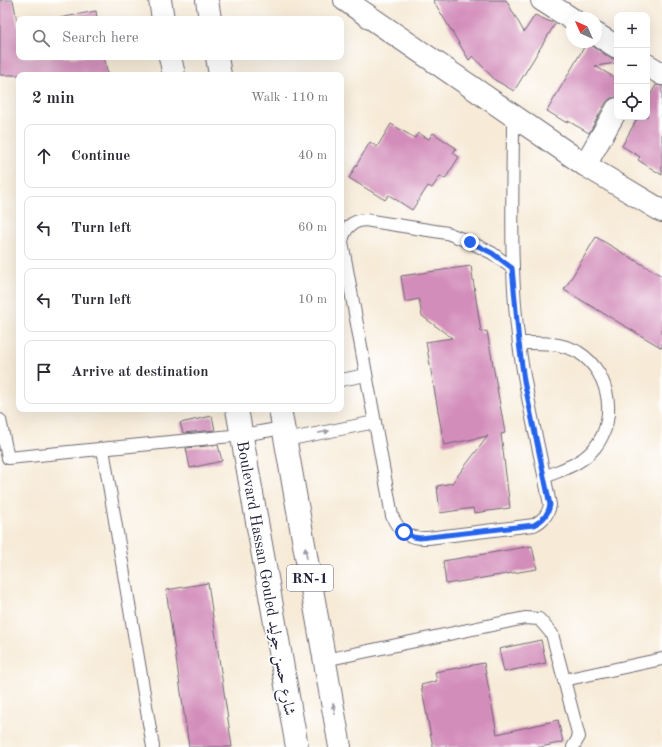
<!DOCTYPE html>
<meta charset="utf-8">
<style>
body{margin:0;font-family:"Old Standard TT",Amiri,serif;background:#f2f2f3;color:#2b2b33}
.controls{position:absolute;right:12px;top:12px;display:grid;overflow:hidden;border-radius:8px;box-shadow:0 4px 16px #0002}
.controls button{width:36px;height:36px;display:grid;place-items:center;padding:0;border:0;border-bottom:1px solid #e1e1e2;background:#fff;color:#2b2b33;font:20px sans-serif}
.compass{position:absolute;left:566px;top:12px;width:36px;height:36px;border-radius:50%;background:#fff;box-shadow:0 4px 16px #0002;rotate:315deg}
.stop{position:absolute;width:12px;height:12px;margin:-9px;border:3px solid #2563eb;border-radius:50%;background:#fff}
.stop.end{background:#2563eb;border-color:#fff;box-shadow:0 1px 4px #0008}
.list{margin:0;padding:0;list-style:none}
h2{display:flex;justify-content:space-between;align-items:center;height:52px;margin:0;padding:0 16px;font-size:17px}
h2 small{font-size:13px;font-weight:400;color:#7c7c81}
.list li{display:grid;grid-template-columns:26px 1fr auto;gap:12px;align-items:center;box-sizing:border-box;height:64px;margin:0 8px 8px;padding:0 8px;border:1px solid #e1e1e2;border-radius:8px}
.list b{display:block;font-size:15px;white-space:nowrap}
.list em{font-size:13px;font-style:normal;color:#7c7c81}
.icon{flex:none;width:22px;height:22px;fill:none;stroke:currentColor;stroke-width:2;stroke-linecap:round;stroke-linejoin:round}
.map{position:relative;flex:none;width:662px;height:747px;overflow:hidden}
.search{position:absolute;background:#fff;box-shadow:0 4px 16px #0002;left:16px;top:16px;width:328px;height:44px;display:flex;align-items:center;gap:10px;box-sizing:border-box;padding:0 14px;border-radius:8px;color:#7c7c81;font-size:15px}
.panel{position:absolute;background:#fff;box-shadow:0 4px 16px #0002;left:16px;top:72px;width:328px;height:340px;border-radius:8px}
.map>svg:first-child{display:block}
.building{fill:#d38dba}
.lines{fill:none;stroke-linecap:round;stroke-linejoin:round}
.service-casing{stroke:#6d6872;stroke-width:14}
.minor-casing{stroke:#6d6872;stroke-width:24}
.primary-casing{stroke:#6d6872;stroke-width:24}
.service{stroke:#fff;stroke-width:12}
.minor{stroke:#fff;stroke-width:22}
.primary{stroke:#fff;stroke-width:22}
.oneway{fill:#9c9ca7}
.route{stroke:#2563eb;stroke-width:5}
.labels{text-anchor:middle;stroke-width:3.5;stroke-linejoin:round;paint-order:stroke}
.shield{fill:#fff;stroke:#646476;stroke-width:1}
.shield-label{font-size:15px;font-weight:bold;fill:#22223b}
.street-label{font-size:16px;fill:#22223b;stroke:#fff}
</style>
<div class="map">
<svg width="662" height="747" viewBox="0 0 662 747">
<rect width="100%" height="100%" fill="#fff"/>
<filter id="ink" filterUnits="userSpaceOnUse"><feTurbulence type="fractalNoise" baseFrequency=".025" numOctaves="2"/><feDisplacementMap in="SourceGraphic" scale="8" xChannelSelector="R" yChannelSelector="G"/><feConvolveMatrix kernelMatrix="1 2 1 2 8 2 1 2 1" color-interpolation-filters="sRGB"/></filter>
<filter id="wash" filterUnits="userSpaceOnUse"><feTurbulence type="fractalNoise" baseFrequency=".012" numOctaves="4" result="noise"/><feDisplacementMap in="SourceGraphic" scale="16" xChannelSelector="R" yChannelSelector="G"/><feGaussianBlur stdDeviation="0.9" result="paint"/><feColorMatrix in="noise" values="0 0 0 0 0 0 0 0 0 0 0 0 0 0 0 0 0 1.4 0 .05"/><feComposite in="paint" operator="in"/></filter>
<g filter="url(#wash)">
<rect width="100%" height="100%" fill="#f7ebd8"/>
<g id="blocks">
<!-- building -->
<g class="building">
<polygon points="0,0 13,0 18,26 19,26 19,57 104,57 108,75 0,75"/>
<polygon points="433,0 506,0 524,32 535,15 555,24 514,91 495,80 473,56 469,60"/>
<polygon points="96,11 97,19 54,19"/>
<polygon points="587,42 610,58 617,59 617,63 595,66 617,79 617,97 611,98 606,102 589,133 568,121 567,123 547,111"/>
<polygon points="656,85 662,86 662,175 638,160 640,157 622,146 638,117 647,117 647,101"/>
<polygon points="391,124 415,138 418,133 429,139 433,133 456,148 453,153 459,157 445,179 440,176 432,188 428,186 412,210 389,195 385,200 349,178 370,142 377,147"/>
<polygon points="596,237 662,276 662,348 564,290"/>
<polygon points="471,266 481,332 487,331 505,433 501,434 510,508 474,513 473,508 440,513 437,486 452,483 488,436 444,445 426,342 452,338 422,316 419,299 405,302 401,276"/>
<polygon points="212,416 215,430 183,433 180,423"/>
<polygon points="218,445 222,461 190,468 186,448"/>
<polygon points="532,546 537,569 446,584 443,561"/>
<polygon points="208,583 232,747 189,747 166,590"/>
<polygon points="541,640 546,663 504,672 499,649"/>
<polygon points="484,663 497,734 558,720 563,742 541,747 433,747 421,685 437,681 435,672"/>
</g>
</g>
</g>
<g filter="url(#ink)">
<use href="#blocks" fill-opacity="0" stroke="#6d6872" stroke-width="1"/>
<g class="lines">
<!-- service casing -->
<g class="service-casing">
<g id="service">
<path d="M512,268L492,253L470,242L447,233L365,220C351,221 344,229 342,242L392,516C399,532 409,539 428,538L534,525C543,520 548,515 550,505C540,451 526,398 519,344C509,269 513,193 513,117"/>
<path d="M519,343C539,343 560,342 578,352C612,373 619,425 590,453C578,465 560,470 545,477"/>
<polyline points="341,380 366,375"/>
<polyline points="0,420 8,458 242,435 283,428"/>
<polyline points="286,440 375,422"/>
<polyline points="103,449 153,747"/>
<polyline points="325,660 525,618 539,619 552,634 579,737 573,747"/>
<polyline points="564,680 662,659"/>
</g>
</g>
<!-- minor casing -->
<g class="minor-casing">
<g id="minor">
<polyline points="345,0 585,165 662,211"/>
<polyline points="542,0 572,19"/>
<polyline points="596,34 617,47"/>
<polyline points="647,65 662,74"/>
<polyline points="585,165 617,109"/>
</g>
</g>
<!-- primary casing -->
<g class="primary-casing">
<g id="primary">
<polyline points="160,0 163,19"/>
<polyline points="207,0 210,19"/>
<polyline points="170,57 174,75"/>
<polyline points="217,57 220,75"/>
<polyline points="237,409 297,747"/>
<polyline points="280,409 340,747"/>
</g>
</g>
<!-- service -->
<use href="#service" class="service"/>
<!-- minor -->
<use href="#minor" class="minor"/>
<!-- primary -->
<use href="#primary" class="primary"/>
</g>
<!-- one-way arrows -->
<defs><path id="oneway-solid" d="M-6-.8H1V-3.2L6.5 0L1 3.2V.8H-6Z"/></defs>
<g class="oneway">
<use href="#oneway-solid" transform="translate(324 432) rotate(-11)"/>
<use href="#oneway-solid" transform="translate(306 553) rotate(-100)"/>
<use href="#oneway-solid" transform="translate(334 709) rotate(-100)"/>
</g>
</g>
<g class="lines" filter="url(#ink)">
<!-- route -->
<path class="route" d="M404,532L413,537L420,538L534,525C543,520 548,515 550,505L524,381L519,343L512,268L492,253L470,242"/>
</g>
<g class="labels">
<!-- shield labels -->
<rect class="shield" x="287" y="565" width="46" height="26" rx="3"/>
<g class="shield-label">
<text x="310" y="583">RN-1</text>
</g>
<!-- street labels -->
<g class="street-label">
<text transform="translate(267 578) rotate(80)" y="6">Boulevard Hassan Gouled شارع حسن جوليد</text>
</g>
</g>
</svg>
<div class="controls">
<button>+</button>
<button>−</button>
<button><svg class="icon" aria-label="locate" viewBox="0 0 24 24"><circle cx="12" cy="12" r="6"/><path d="M12 2v4M12 18v4M2 12h4M18 12h4"/></svg></button>
</div>
<svg class="compass" viewBox="-18 -18 36 36"><path d="M0-13l5 13h-10z" fill="#e53935"/><path d="M0 13l5-13h-10z" fill="#7c7c81"/></svg>
<div class="stop" style="left:404px;top:532px"></div>
<div class="stop end" style="left:470px;top:242px"></div>
<div class="search"><svg class="icon" aria-label="search" viewBox="0 0 24 24"><circle cx="10" cy="10" r="6"/><path d="M15 15l6 6"/></svg>Search here</div>
<section class="panel">
<h2>2 min<small>Walk · 110 m</small></h2>
<ul class="list">
<li><svg class="icon" aria-label="ahead" viewBox="0 0 24 24"><path d="M12 20V5M6 11l6-6 6 6"/></svg><div><b>Continue</b></div><em>40 m</em></li>
<li><svg class="icon" aria-label="left" viewBox="0 0 24 24"><path d="M17 20v-9H6M10 6l-5 5 5 5"/></svg><div><b>Turn left</b></div><em>60 m</em></li>
<li><svg class="icon" aria-label="left" viewBox="0 0 24 24"><path d="M17 20v-9H6M10 6l-5 5 5 5"/></svg><div><b>Turn left</b></div><em>10 m</em></li>
<li><svg class="icon" aria-label="arrive" viewBox="0 0 24 24"><path d="M6 21V4h12l-3 4 3 4H6"/></svg><div><b>Arrive at destination</b></div></li>
</ul>
</section>
</div>
